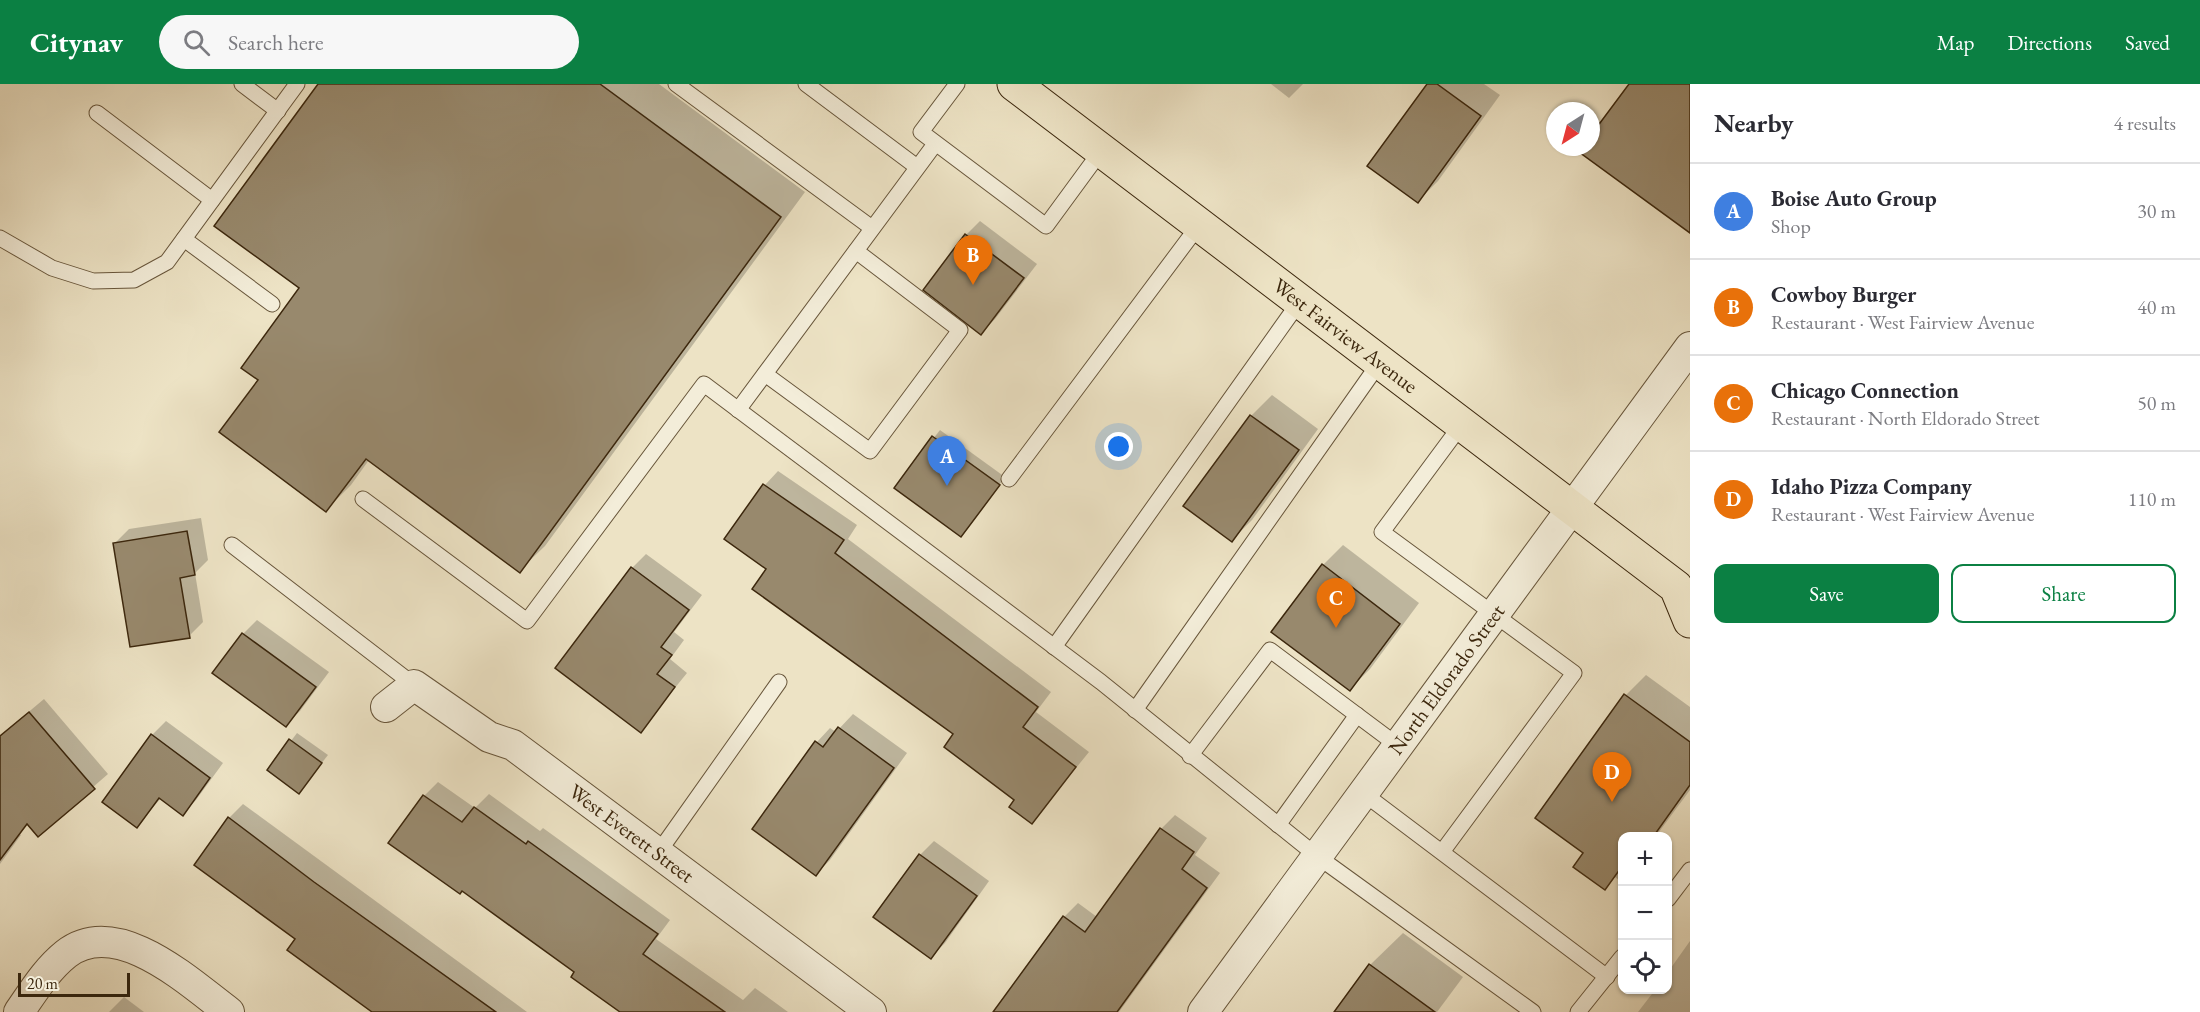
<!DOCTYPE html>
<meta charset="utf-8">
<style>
body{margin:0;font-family:"EB Garamond",serif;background:#f7f7f7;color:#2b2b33}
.controls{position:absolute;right:18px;bottom:18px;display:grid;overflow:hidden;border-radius:12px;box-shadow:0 2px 4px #0004}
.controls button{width:54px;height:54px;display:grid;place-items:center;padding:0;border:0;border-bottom:2px solid #e1e1e2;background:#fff;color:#2b2b33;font:30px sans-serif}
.compass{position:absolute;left:1546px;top:18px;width:54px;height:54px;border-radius:50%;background:#fff;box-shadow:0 2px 4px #0004;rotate:216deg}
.scale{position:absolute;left:18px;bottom:15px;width:112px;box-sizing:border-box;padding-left:6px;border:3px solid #3c270d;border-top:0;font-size:16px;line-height:21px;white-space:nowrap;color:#3c270d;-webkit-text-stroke:4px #f3edd9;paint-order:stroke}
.you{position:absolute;left:1119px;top:363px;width:21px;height:21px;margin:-15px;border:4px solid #fff;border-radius:50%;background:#1a73e8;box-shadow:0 0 0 9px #1a73e833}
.badge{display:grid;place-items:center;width:39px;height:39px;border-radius:50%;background:#0b8043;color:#fff;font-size:20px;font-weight:700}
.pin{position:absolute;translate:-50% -50px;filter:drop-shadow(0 2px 3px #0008)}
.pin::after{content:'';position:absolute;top:32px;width:21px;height:18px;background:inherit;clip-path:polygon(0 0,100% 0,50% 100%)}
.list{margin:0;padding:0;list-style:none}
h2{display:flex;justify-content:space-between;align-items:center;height:78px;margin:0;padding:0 24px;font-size:26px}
h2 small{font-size:20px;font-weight:400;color:#7c7c81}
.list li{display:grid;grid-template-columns:39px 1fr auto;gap:18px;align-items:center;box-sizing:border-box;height:96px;padding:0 24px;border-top:2px solid #e1e1e2}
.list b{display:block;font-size:22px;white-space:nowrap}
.list p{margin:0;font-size:20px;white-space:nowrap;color:#7c7c81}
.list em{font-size:20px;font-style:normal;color:#7c7c81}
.actions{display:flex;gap:12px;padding:18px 24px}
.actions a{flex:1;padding:14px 0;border:2px solid #0b8043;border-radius:12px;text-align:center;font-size:21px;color:#0b8043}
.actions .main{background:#0b8043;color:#fff}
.icon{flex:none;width:33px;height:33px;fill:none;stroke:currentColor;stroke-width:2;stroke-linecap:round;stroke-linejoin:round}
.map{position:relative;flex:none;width:1690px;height:928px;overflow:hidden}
header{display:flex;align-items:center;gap:36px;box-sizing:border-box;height:84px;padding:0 30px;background:#0b8043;color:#fff}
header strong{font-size:28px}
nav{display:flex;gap:33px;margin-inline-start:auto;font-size:21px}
.search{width:420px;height:54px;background:#f7f7f7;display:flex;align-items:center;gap:15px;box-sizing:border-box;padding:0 21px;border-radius:33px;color:#7c7c81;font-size:22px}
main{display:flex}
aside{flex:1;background:#fff}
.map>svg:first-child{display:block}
.shadow{fill:#0003}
.building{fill:#98896d;stroke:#3c270d;stroke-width:1.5}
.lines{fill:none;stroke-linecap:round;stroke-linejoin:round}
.service-casing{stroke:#68563b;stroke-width:17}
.minor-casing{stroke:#68563b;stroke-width:32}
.primary-casing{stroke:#3c270d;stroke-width:35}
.service{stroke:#f3edd9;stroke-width:15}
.minor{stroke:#f3edd9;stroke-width:30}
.primary{stroke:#ede3c5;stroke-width:33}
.labels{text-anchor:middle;stroke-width:5;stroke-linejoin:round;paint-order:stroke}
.street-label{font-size:21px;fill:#3c270d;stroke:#f3edd9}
</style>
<header>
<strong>Citynav</strong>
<div class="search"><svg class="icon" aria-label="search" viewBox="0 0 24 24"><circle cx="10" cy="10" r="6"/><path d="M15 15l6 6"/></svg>Search here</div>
<nav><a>Map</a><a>Directions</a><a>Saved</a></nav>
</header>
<main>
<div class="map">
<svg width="1690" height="928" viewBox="0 0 1690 928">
<rect width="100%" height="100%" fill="#ede3c5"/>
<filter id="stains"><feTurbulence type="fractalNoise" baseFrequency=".00333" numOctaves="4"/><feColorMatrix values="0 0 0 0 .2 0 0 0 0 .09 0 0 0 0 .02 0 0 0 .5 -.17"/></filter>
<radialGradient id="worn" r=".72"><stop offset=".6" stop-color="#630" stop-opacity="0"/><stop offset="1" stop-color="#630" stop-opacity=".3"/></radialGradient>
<!-- shadow -->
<g class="shadow">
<polygon points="320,0 659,0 805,108 545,462 519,487 369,376 351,401 326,426 260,296 301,204"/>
<polygon points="1271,0 1303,0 1289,14"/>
<polygon points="1429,0 1484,0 1500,11 1438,97 1418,117"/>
<polygon points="980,137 1037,180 995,235 981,249 925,206 966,151"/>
<polygon points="1272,311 1318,345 1252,436 1232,456 1185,421 1251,332"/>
<polygon points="940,346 1005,393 961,451 896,403"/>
<polygon points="778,387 857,441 848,455 1051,608 1036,628 1089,668 1032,738 1016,716 956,649 768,484 726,455 765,401"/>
<polygon points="201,434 208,476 195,489 203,538 189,552 115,459 129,445"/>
<polygon points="1343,461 1419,519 1370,585 1350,605 1323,481"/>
<polygon points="646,470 702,511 674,548 684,556 670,575 687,589 640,647 557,584 632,484"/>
<polygon points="257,536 329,588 300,627 286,641 243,550"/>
<polygon points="1646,591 1690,623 1690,706 1656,752 1622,752 1622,793 1619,796 1615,793 1604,804 1585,769 1626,611"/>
<polygon points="44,615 108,690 38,751 0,707 0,652"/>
<polygon points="853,630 907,669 830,776 816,790 754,744 817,658 830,644 836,648"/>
<polygon points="166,637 223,679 196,716 182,730 161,714 137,742 152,651"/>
<polygon points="297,649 328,671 299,708 269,686"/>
<polygon points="438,698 475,724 489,710 540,747 543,744 670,836 656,855 743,916 755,904 788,928 623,928 576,888 463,805 390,759 424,712"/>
<polygon points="243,720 527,928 388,928 297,854 229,734"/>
<polygon points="1175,731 1207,754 1195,771 1220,789 1119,928 996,928 1064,833 1078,819 1097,833 1161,745"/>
<polygon points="0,736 21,751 0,780"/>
<polygon points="934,757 989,797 945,859 931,873 920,771"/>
<polygon points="1403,849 1463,893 1437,928 1337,928 1370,881"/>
<polygon points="1690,857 1690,928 1638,928 1655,906 1668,906 1668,888"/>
<polygon points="124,913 144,928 109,928"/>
</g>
<!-- building -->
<g class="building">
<polygon points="318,0 600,0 781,133 520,489 366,375 326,428 219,348 258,296 241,284 299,204 214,142"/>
<polygon points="1427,0 1437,0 1481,32 1418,119 1367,82"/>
<polygon points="1629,0 1690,0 1690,149 1579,68 1582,63 1591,63 1591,51"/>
<polygon points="965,150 1024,194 981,251 923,206"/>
<polygon points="1250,331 1299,366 1232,458 1183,422"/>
<polygon points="932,352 1000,401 961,453 894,404"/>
<polygon points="763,400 844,456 835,469 1038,623 1023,643 1076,683 1032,740 1009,723 1014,716 944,663 953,650 752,505 766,485 724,455"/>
<polygon points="187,447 195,491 180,494 190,554 130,563 113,459"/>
<polygon points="1322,480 1400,540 1350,607 1271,548"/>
<polygon points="631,483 689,526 661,563 672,571 657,590 675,603 641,649 555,584"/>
<polygon points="242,549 316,603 286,643 212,589"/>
<polygon points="1624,610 1690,658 1690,701 1653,753 1623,753 1623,781 1605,806 1573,783 1583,769 1535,734"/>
<polygon points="29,628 95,705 38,753 27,740 0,776 0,652"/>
<polygon points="838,643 894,684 816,792 752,745 815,657 823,663"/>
<polygon points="151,650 210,694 183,732 159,714 137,744 102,718"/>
<polygon points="289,655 322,679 299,710 267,686"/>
<polygon points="423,711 462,738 474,723 526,760 528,757 621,824 658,850 643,870 725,928 620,928 571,893 574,888 462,807 460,810 388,759"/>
<polygon points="228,733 314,798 496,928 372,928 287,866 295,855 194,781"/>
<polygon points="1160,744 1194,768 1182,785 1207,804 1117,928 993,928 1063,832 1085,848"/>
<polygon points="919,770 977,812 931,875 873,833"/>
<polygon points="1369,880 1435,928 1334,928"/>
</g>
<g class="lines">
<!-- service casing -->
<g class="service-casing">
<g id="service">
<polyline points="242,0 278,27"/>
<polyline points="676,0 872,144"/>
<polyline points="806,0 917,83"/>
<polyline points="957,0 921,48 1046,142 1101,67"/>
<polyline points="97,29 212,116"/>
<polyline points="0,154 52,184 93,197 134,196 167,178 297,0"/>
<polyline points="184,155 272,220"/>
<polyline points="765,290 870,367 960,246 856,167"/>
<polyline points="738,326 935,60"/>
<polyline points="1009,395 1199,141"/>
<polyline points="363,415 527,537 704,300 1101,598 1317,772 1533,928"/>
<polyline points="232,461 414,601"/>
<polyline points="1054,563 1300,217"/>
<polyline points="1135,626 1380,278"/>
<polyline points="1190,672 1270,566 1397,661"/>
<polyline points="1363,709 1607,893"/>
<polyline points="1278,741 1357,631"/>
<polyline points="1442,768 1574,589 1382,448 1462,340"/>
<polyline points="658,769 779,598"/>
<polyline points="1668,815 1690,786"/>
<polyline points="1578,928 1622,873"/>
</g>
</g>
<!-- minor casing -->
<g class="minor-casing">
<g id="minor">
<path id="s1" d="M386,623L414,601L489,653L513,661L871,928"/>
<path d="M19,928C33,908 46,886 66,870C117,830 190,899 229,928"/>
<path id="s2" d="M1203,928C1365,706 1528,485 1690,263"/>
</g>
</g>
<!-- primary casing -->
<g class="primary-casing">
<g id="primary">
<path id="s3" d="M1014,0L1676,503L1690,537"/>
</g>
</g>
<!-- service -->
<use href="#service" class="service"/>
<!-- minor -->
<use href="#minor" class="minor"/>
<!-- primary -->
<use href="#primary" class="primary"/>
</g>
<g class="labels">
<!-- street labels -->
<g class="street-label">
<text dy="7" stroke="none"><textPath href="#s3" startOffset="416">West Fairview Avenue</textPath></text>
<text dy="7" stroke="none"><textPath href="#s2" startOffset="412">North Eldorado Street</textPath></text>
<text dy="7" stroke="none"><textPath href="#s1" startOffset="300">West Everett Street</textPath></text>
</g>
</g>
<rect width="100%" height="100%" filter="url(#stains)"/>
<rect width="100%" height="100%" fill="url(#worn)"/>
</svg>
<div class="controls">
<button>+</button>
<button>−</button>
<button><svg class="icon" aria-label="locate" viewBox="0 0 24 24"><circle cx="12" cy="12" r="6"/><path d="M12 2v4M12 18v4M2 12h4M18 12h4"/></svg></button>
</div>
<svg class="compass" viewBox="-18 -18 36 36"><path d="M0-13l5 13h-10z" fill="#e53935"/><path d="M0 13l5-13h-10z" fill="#7c7c81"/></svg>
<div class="scale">20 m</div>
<div class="you"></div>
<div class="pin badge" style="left:947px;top:402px;background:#3f7fe0">A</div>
<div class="pin badge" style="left:973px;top:201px;background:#e8710a">B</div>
<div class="pin badge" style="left:1336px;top:544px;background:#e8710a">C</div>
<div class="pin badge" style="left:1612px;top:718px;background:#e8710a">D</div>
</div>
<aside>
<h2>Nearby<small>4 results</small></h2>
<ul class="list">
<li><span class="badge" style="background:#3f7fe0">A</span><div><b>Boise Auto Group</b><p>Shop</p></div><em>30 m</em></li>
<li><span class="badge" style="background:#e8710a">B</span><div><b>Cowboy Burger</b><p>Restaurant · West Fairview Avenue</p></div><em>40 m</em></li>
<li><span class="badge" style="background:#e8710a">C</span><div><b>Chicago Connection</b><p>Restaurant · North Eldorado Street</p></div><em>50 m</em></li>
<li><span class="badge" style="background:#e8710a">D</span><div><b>Idaho Pizza Company</b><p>Restaurant · West Fairview Avenue</p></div><em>110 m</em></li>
</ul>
<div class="actions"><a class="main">Save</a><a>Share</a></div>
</aside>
</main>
